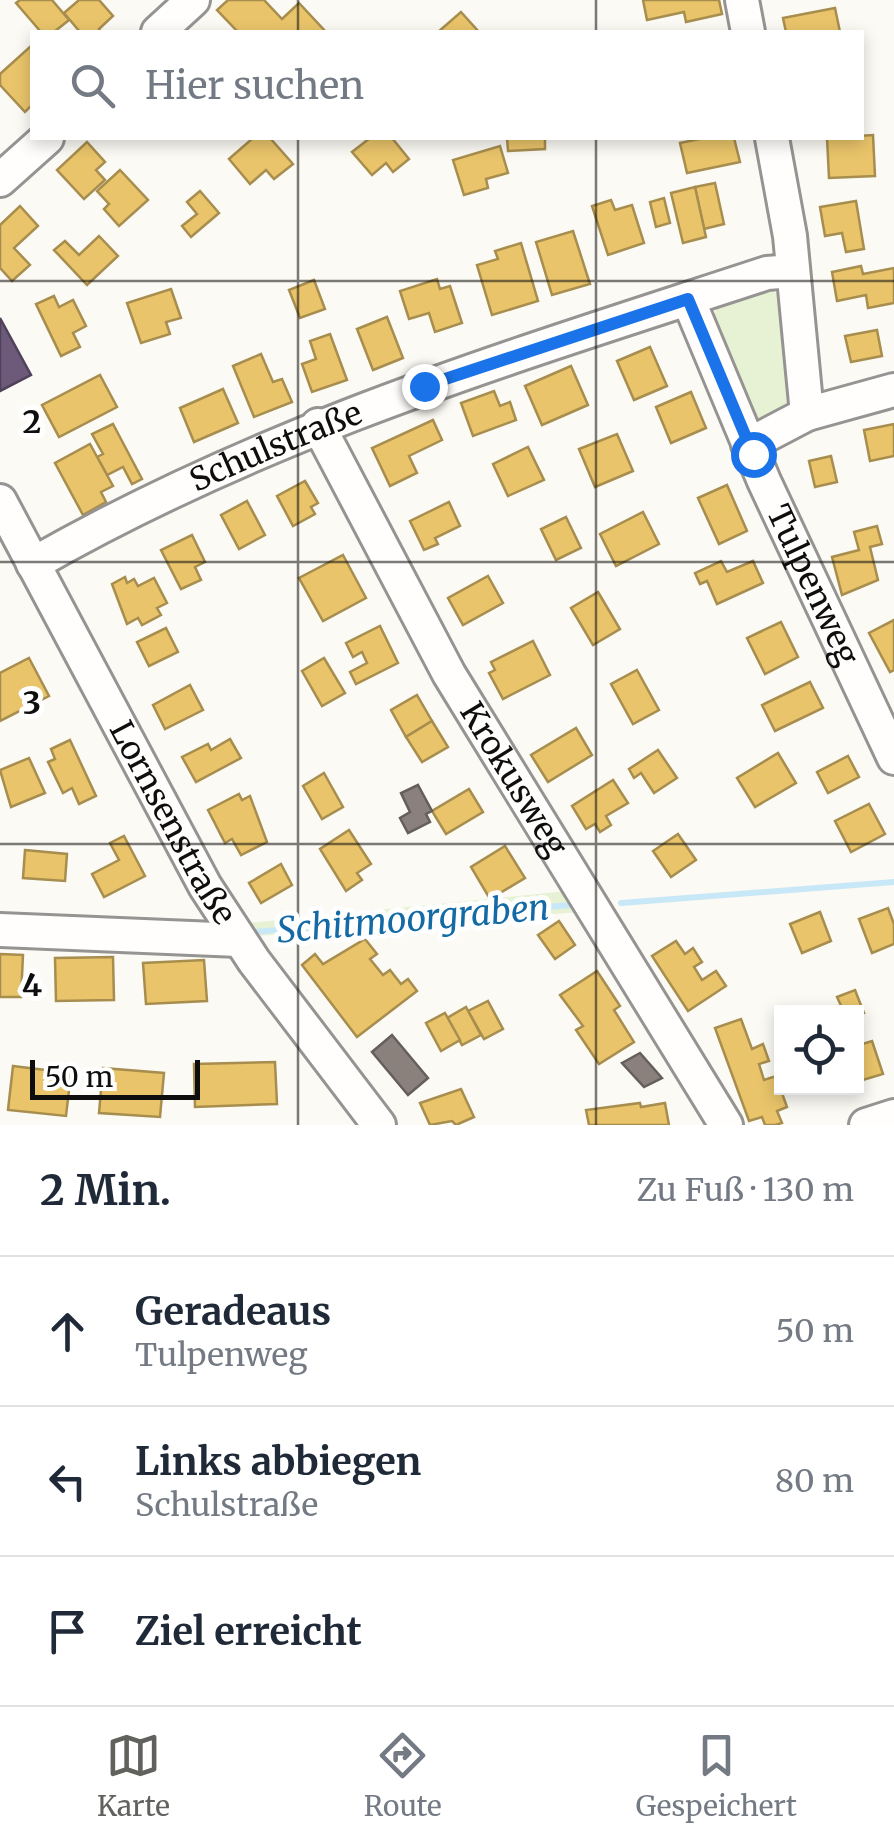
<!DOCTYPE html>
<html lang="de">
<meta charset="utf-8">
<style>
body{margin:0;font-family:Merriweather,serif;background:#f6f6f7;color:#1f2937}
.controls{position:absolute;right:30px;bottom:30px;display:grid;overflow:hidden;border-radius:0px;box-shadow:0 5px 15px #0003}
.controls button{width:90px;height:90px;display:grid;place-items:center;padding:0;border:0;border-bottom:2px solid #e0e1e3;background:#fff;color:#1f2937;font:50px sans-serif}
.scale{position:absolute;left:30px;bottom:25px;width:170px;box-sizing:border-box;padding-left:10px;border:5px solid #0e0e0e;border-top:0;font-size:28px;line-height:35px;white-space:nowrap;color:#0e0e0e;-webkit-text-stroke:8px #fff;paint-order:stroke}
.stop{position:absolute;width:30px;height:30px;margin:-22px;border:8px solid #1a73e8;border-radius:50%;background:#fff}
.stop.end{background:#1a73e8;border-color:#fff;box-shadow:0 2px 10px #0008}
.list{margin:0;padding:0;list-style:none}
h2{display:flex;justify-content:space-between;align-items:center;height:130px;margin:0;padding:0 40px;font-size:42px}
h2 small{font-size:32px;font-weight:400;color:#747a83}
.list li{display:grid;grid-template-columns:65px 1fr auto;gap:30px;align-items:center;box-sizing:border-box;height:150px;padding:0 40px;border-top:2px solid #e0e1e3}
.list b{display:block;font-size:38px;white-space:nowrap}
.list p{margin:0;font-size:32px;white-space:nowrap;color:#747a83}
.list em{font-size:32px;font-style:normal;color:#747a83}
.icon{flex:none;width:55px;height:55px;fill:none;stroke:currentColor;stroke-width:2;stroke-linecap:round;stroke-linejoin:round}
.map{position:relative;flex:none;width:894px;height:1125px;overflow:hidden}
.search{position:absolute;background:#fff;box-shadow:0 5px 15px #0003;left:30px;right:30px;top:30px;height:110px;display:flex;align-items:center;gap:25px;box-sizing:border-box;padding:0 35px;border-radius:0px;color:#747a83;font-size:38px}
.sheet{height:580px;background:#fff}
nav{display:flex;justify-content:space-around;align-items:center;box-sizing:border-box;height:140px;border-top:2px solid #e0e1e3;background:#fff;font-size:28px;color:#747a83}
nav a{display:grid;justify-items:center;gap:5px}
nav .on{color:#61615e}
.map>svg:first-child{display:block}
.green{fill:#e6f2d3}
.homes{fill:#e9c46a;stroke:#a78d4e;stroke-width:2.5}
.offices{fill:#6d597a;stroke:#50425a;stroke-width:2.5}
.industry{fill:#8a817c;stroke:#655e5b;stroke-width:2.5}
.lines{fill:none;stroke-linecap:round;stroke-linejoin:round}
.stream{stroke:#c9e8f7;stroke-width:6}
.minor-casing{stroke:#959492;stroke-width:38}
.minor{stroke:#fffefd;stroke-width:32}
.route{stroke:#1a73e8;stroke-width:12}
.grid{fill:none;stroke:#0e0e0e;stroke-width:2.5;stroke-opacity:0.55}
.labels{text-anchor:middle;stroke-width:10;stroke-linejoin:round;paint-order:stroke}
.street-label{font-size:32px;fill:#0e0e0e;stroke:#fff}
.water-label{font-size:35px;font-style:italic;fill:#146aa4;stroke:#fff}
.grid-label{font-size:32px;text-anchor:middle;font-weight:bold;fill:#0e0e0e;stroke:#fff;stroke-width:10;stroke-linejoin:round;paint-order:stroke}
</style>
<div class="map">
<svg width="894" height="1125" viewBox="0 0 894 1125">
<rect width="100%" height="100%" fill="#fcfaf4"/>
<!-- green -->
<g class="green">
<polygon points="763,287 780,295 794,402 761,420 749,416 709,320 725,298"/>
<polygon points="567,891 581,912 257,936 249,923"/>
</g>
<!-- homes -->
<g class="homes">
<polygon points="20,0 52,0 69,20 54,32 41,32 16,3"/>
<polygon points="79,0 99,0 113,16 99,29 101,32 80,32 64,13"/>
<polygon points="228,0 264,0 282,19 299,3 326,32 238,32 217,10"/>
<polygon points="643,0 719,0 722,14 686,22 684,12 647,20"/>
<polygon points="835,8 840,32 786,32 783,18"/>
<polygon points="461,12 479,32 438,32"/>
<polygon points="31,46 32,105 25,112 0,85 0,74"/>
<polygon points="873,135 875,176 829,178 827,138"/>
<polygon points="253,138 270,138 293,164 274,179 266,170 250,184 229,159"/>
<polygon points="370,138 392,138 409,159 393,172 386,163 372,175 352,152"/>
<polygon points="507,138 545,138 545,149 508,151"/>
<polygon points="704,138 734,138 740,162 687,173 680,143"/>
<polygon points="87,142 105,162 96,170 105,180 84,199 57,170"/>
<polygon points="500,146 508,173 486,179 488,188 464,195 453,160"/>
<polygon points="120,170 148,200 119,226 104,209 109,204 97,191"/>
<polygon points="715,183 724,224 704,229 695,187"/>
<polygon points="695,187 706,237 683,243 671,193"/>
<polygon points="200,191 219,213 191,237 182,226 197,214 187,202"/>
<polygon points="664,198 670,223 656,227 650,202"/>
<polygon points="611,200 615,210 632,205 644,243 608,255 592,206"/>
<polygon points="856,201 864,249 846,252 842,233 825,236 820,207"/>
<polygon points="20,206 38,226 14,248 30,265 12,281 0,268 0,225"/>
<polygon points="573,231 590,284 552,295 536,242"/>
<polygon points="99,236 118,256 87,285 54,250 65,241 79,255"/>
<polygon points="521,243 538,301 492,315 477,265 498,259 495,251"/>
<polygon points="861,266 863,274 894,268 894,303 868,308 866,295 837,301 832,272"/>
<polygon points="437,279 440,289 450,286 462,323 435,332 429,313 409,319 400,291"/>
<polygon points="314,280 325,309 300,318 289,290"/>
<polygon points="171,289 181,318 166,322 170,334 141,343 127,303"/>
<polygon points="54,296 59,307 73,300 86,326 73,333 80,347 61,356 36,304"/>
<polygon points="387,317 403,358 373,370 357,329"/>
<polygon points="877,330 882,356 851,362 845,336"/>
<polygon points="330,334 347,380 312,392 302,364 316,359 310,341"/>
<polygon points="650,347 667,386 634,400 617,361"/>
<polygon points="261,354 273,382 282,379 292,402 254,417 233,366"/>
<polygon points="571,366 588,405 542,425 525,386"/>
<polygon points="100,375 117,407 59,437 42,405"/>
<polygon points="223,389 238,423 194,442 180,408"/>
<polygon points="494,391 500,406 510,402 516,420 473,436 461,403"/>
<polygon points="691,392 706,428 671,443 656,407"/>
<polygon points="433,420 442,440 409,456 417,473 390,486 372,448"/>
<polygon points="113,424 142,479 132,484 123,467 107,475 97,457 103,454 92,434"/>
<polygon points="894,424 894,456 870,461 864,430"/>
<polygon points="617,434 633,471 595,487 579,449"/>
<polygon points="90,444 113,486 101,492 106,502 83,515 55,463"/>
<polygon points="528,447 544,480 508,496 493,464"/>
<polygon points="831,456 837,482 815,487 809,461"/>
<polygon points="305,481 318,503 311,507 315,514 293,526 277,496"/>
<polygon points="727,485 747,531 719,544 698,498"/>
<polygon points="247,501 265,535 239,549 221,515"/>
<polygon points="449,502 460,526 435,538 438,544 424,550 410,521"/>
<polygon points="643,512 659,544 616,566 600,534"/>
<polygon points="566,517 581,548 556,560 541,529"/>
<polygon points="877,526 882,544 870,547 878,580 842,595 832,557 859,550 854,532"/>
<polygon points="192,535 205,562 195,567 201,580 181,589 161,550"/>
<polygon points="343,555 366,598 323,621 299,578"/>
<polygon points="721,561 727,572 753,561 763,583 717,604 707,581 700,584 695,573"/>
<polygon points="488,576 503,603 463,625 448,598"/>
<polygon points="125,577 127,583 134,579 138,586 154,578 167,603 157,608 161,615 142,625 138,618 127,624 112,584"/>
<polygon points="598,592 620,629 593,645 571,608"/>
<polygon points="894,620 894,670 890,672 869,633"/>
<polygon points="781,622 798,657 765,674 747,638"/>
<polygon points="380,626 398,663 356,684 350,672 367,663 362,652 353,657 346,643"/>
<polygon points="166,628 178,652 149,666 137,642"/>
<polygon points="533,641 550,675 503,699 489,673 495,670 491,662"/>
<polygon points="29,658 49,696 0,721 0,673"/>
<polygon points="324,658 345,693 322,706 302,671"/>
<polygon points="637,670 659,710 633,724 611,684"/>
<polygon points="810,682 823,708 775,731 762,705"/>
<polygon points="190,685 203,710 165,729 153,705"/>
<polygon points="417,695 432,721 406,737 391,710"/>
<polygon points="432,721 448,747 422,762 406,737"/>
<polygon points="576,728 592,755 548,782 531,755"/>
<polygon points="230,739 241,758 196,782 182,757 208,744 211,750"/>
<polygon points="70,740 96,796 79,804 72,788 63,793 48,762 55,759 51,749"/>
<polygon points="658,750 677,778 654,793 641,773 634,778 629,769"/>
<polygon points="778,753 796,783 755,807 737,778"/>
<polygon points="848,756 859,777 828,793 817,772"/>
<polygon points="29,758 45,793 11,807 0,770"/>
<polygon points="324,773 343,807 322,819 303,786"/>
<polygon points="613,780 628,803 606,816 611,825 600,832 595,824 586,829 572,806"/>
<polygon points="469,789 483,812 446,834 432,811"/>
<polygon points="239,794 242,800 250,796 267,842 241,855 232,839 225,843 208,810"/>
<polygon points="869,804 885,834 851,852 835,821"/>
<polygon points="349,830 371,864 357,873 362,880 346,891 320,849"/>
<polygon points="678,834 696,860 671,877 653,851"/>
<polygon points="124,836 145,876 104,897 92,874 119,860 110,843"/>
<polygon points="505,846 525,878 490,899 471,867"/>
<polygon points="25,850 67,854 65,881 23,878"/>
<polygon points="281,864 292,885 261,903 249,883"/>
<polygon points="888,908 894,924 894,944 872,953 859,919"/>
<polygon points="820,912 831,941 802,953 790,924"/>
<polygon points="559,921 575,945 555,959 538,935"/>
<polygon points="365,939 377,954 370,959 383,975 390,970 401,984 408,979 417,991 357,1037 302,965 315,954 323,964"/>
<polygon points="676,941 685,954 693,948 702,962 694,967 702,980 716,971 726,986 688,1011 652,956"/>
<polygon points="0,954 23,955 21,997 0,997"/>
<polygon points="113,957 114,1000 56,1001 55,958"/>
<polygon points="204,960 207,1001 146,1004 143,963"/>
<polygon points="597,971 620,1006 614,1010 634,1042 599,1064 576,1030 583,1026 560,995"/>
<polygon points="855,990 864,1013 856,1016 844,1012 837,997"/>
<polygon points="488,1001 503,1029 484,1039 468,1011"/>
<polygon points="466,1007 481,1035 462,1045 447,1018"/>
<polygon points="445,1013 460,1040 441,1051 426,1023"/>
<polygon points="741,1019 752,1049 763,1044 769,1061 759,1064 764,1080 776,1076 787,1107 777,1111 782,1123 775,1125 765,1125 762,1117 749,1121 715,1028"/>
<polygon points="872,1041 883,1074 856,1082 856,1046"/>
<polygon points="275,1062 277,1104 195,1107 194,1064"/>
<polygon points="13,1066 71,1073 66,1116 8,1110"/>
<polygon points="103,1068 164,1073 160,1117 99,1113"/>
<polygon points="461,1089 474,1117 456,1125 452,1121 430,1125 420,1103"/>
<polygon points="640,1103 641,1107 665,1103 669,1125 589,1125 586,1110"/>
</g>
<!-- offices -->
<polygon class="offices" points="0,318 31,375 0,391"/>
<!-- industry -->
<g class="industry">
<polygon points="418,785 432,811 426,814 430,822 408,833 400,818 410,812 401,793"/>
<polygon points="392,1035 428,1078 408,1095 372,1052"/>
<polygon points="640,1053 662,1078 644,1087 622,1063"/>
</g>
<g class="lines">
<!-- stream -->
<g class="stream">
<polyline points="621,903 894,882"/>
<polyline points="254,932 571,905"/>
</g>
<!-- minor casing -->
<g class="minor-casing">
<g id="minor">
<polyline points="742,0 748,32"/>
<polyline points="158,32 193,0"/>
<polyline points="772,138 790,236 807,414"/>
<polyline points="0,180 47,138"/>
<path id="s1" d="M688,299L764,481L894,758"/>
<path id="s2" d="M318,425L449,674L726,1125"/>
<polyline points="748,445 807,414 894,390"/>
<path id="s3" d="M0,501L205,886L254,961L379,1125"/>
<path id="s4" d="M33,564C269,429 511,357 767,273L793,271"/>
<polyline points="0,930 239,940"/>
<polyline points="866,1125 894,1116"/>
</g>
</g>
<!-- minor -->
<use href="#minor" class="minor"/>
</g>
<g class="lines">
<!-- route -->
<polyline class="route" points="424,386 688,299 753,454"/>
</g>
<!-- grid -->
<path class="grid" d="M298,0V32M596,0V32M298,138V1125M596,138V1125M0,281H894M0,562H894M0,844H894"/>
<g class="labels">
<!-- street labels -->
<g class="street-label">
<text dy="11" stroke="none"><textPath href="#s4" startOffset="270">Schulstraße</textPath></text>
<text dy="11" stroke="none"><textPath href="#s1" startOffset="312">Tulpenweg</textPath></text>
<text dy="11" stroke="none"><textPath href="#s2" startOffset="405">Krokusweg</textPath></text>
<text dy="11" stroke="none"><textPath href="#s3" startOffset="365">Lornsenstraße</textPath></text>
</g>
<!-- water labels -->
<g class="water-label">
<text transform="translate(413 919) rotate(-5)" y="12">Schitmoorgraben</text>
</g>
</g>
<g class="grid-label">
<text x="32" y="433">2</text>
<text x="32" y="714">3</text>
<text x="32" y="996">4</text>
</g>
</svg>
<div class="controls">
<button><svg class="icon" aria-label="locate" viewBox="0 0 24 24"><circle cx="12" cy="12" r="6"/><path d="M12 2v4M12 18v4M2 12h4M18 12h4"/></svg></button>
</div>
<div class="scale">50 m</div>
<div class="stop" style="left:753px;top:454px"></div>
<div class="stop end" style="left:424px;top:386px"></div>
<div class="search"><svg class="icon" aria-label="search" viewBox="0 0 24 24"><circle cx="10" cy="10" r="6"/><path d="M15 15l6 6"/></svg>Hier suchen</div>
</div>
<section class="sheet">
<h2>2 Min.<small>Zu Fuß · 130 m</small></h2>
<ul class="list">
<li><svg class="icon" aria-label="ahead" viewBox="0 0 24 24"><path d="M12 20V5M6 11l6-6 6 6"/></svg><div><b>Geradeaus</b><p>Tulpenweg</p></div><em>50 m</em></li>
<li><svg class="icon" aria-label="left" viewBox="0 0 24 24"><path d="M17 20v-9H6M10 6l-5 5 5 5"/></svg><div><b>Links abbiegen</b><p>Schulstraße</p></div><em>80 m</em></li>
<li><svg class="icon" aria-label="arrive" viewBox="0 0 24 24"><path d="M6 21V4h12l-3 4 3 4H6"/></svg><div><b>Ziel erreicht</b></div></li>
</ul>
</section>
<nav>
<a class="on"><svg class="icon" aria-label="map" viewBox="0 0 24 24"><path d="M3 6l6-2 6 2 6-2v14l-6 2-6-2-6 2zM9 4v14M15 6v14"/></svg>Karte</a>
<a><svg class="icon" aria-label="directions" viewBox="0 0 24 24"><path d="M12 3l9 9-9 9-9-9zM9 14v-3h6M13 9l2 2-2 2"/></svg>Route</a>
<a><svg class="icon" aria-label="saved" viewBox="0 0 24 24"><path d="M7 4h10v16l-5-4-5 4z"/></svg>Gespeichert</a>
</nav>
